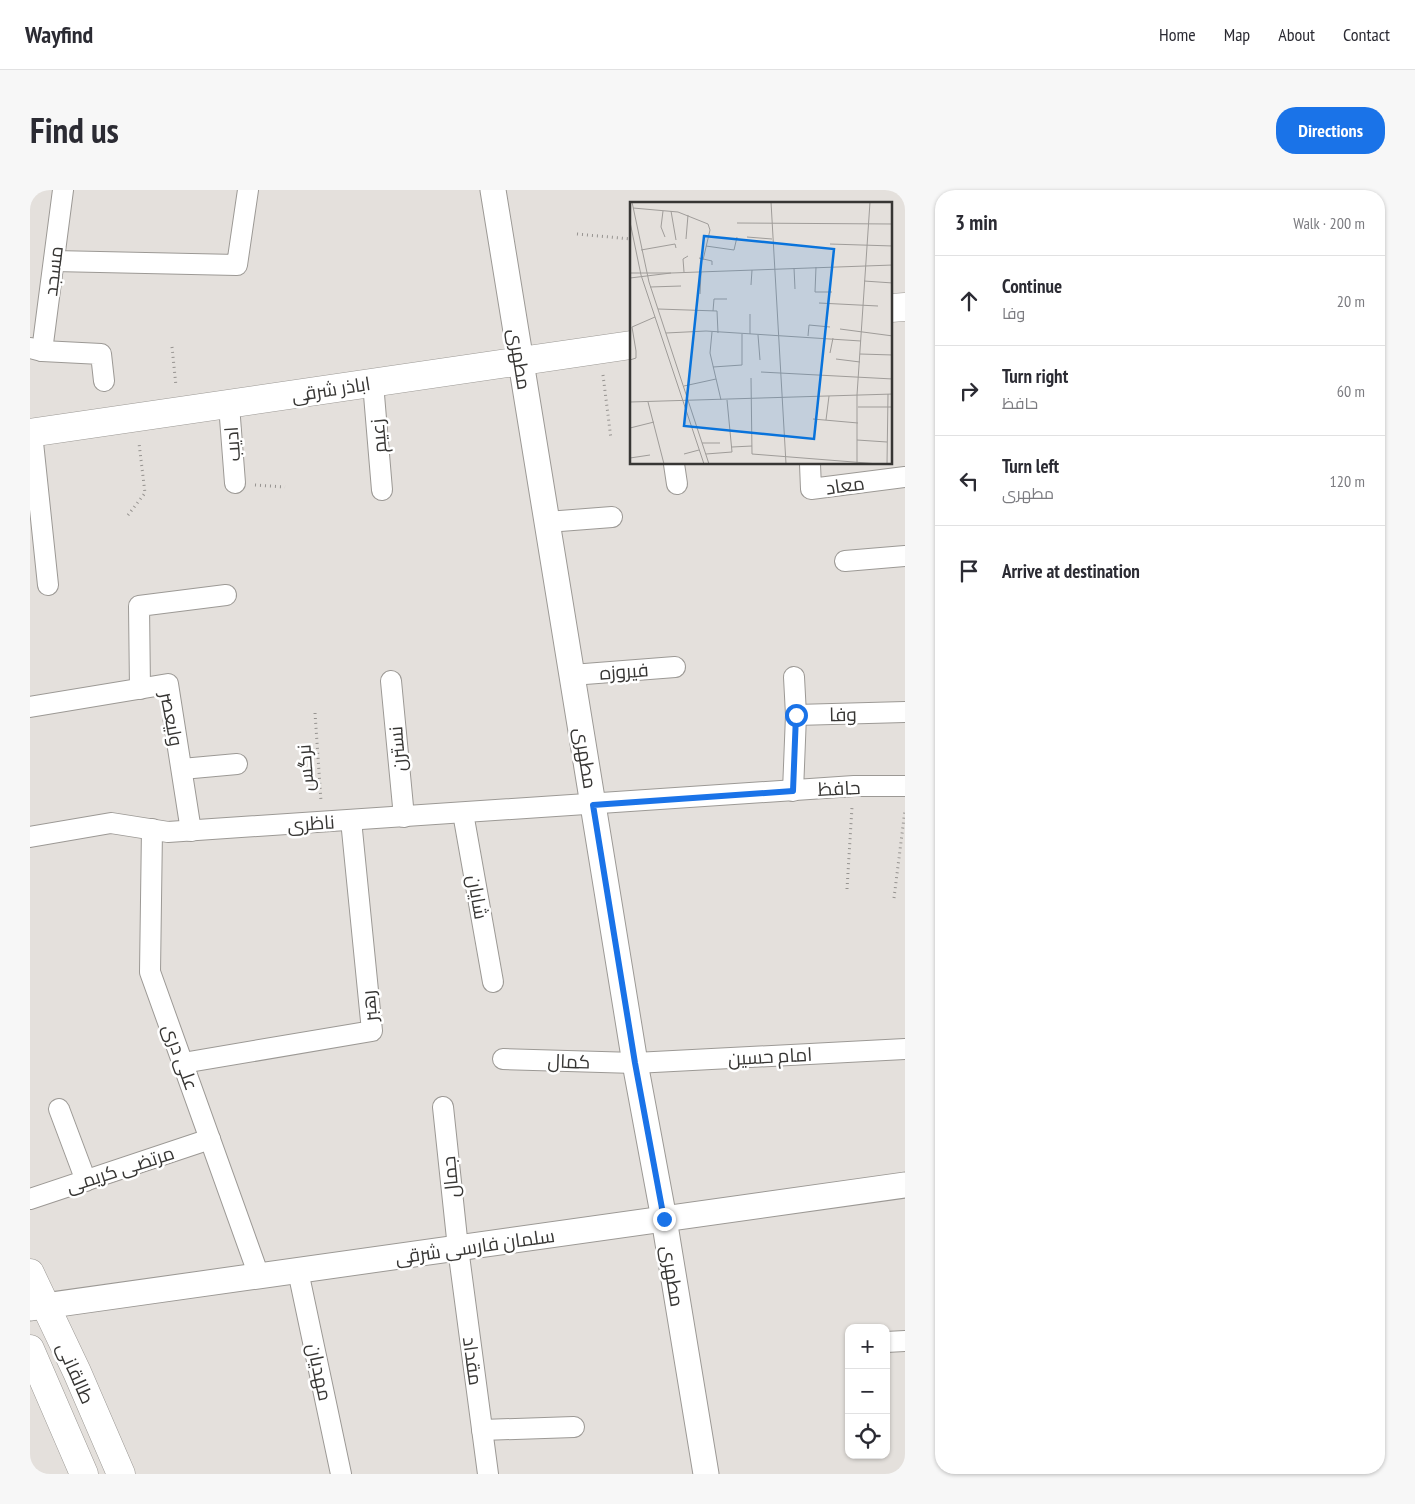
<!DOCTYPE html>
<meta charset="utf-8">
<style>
body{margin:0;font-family:"PT Sans Narrow",Cairo,sans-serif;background:#f7f7f7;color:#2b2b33}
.controls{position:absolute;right:15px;bottom:15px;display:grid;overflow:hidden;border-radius:10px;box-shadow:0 1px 4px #0004}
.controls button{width:45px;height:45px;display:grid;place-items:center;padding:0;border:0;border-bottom:1px solid #e1e1e2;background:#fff;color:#2b2b33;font:25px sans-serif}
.stop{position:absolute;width:15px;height:15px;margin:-11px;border:4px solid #1a73e8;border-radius:50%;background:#fff}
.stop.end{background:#1a73e8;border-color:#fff;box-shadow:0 1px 5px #0008}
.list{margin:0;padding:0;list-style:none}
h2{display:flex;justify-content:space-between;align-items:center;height:65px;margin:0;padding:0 20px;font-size:21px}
h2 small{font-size:16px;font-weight:400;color:#7c7c81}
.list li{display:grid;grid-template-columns:32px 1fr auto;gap:15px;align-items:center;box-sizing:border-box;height:90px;padding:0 20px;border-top:1px solid #e1e1e2}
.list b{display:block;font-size:19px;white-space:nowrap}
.list p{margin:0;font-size:16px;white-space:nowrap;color:#7c7c81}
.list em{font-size:16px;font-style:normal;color:#7c7c81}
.icon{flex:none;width:28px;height:28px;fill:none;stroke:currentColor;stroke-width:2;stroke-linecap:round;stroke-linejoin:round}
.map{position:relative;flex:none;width:875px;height:1284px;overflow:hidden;border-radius:20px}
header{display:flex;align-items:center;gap:30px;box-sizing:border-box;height:70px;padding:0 25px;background:#fff;border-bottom:1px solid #e1e1e2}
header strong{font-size:24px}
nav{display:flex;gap:28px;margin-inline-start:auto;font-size:18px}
.intro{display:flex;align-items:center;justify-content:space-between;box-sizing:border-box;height:120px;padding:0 30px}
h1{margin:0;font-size:35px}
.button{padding:12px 22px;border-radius:20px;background:#1a73e8;color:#fff;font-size:18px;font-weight:700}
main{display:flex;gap:30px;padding:0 30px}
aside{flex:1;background:#fff;border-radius:20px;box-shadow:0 1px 4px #0004}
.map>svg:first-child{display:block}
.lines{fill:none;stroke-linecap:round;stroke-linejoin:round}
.minor-casing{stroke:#9c9995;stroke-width:22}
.tertiary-casing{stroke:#9c9995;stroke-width:27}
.secondary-casing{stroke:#9c9995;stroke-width:29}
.primary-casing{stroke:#9c9995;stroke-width:29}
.path{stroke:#969390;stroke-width:3;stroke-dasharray:1 4;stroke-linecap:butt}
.minor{stroke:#fff;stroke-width:20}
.tertiary{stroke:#fff;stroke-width:25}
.secondary{stroke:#fff;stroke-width:28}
.primary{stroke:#fff;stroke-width:28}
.route{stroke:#1a73e8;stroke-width:6}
.labels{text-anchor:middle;stroke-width:5;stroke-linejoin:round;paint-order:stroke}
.street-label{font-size:19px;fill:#373634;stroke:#fff}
.inset-road{fill:none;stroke:#9f9c99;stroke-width:1}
.view{fill:#0973db;fill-opacity:0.15;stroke:#0973db;stroke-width:2.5}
.inset-edge{fill:none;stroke:#373634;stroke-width:2.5}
</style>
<header>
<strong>Wayfind</strong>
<nav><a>Home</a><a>Map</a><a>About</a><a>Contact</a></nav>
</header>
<div class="intro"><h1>Find us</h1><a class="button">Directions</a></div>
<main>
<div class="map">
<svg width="875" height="1284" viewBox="0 0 875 1284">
<rect width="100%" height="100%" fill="#e4e0dc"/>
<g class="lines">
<!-- minor casing -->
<g class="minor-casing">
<g id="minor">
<polyline points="24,71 207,75 218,0"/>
<polyline points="0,158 12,161 71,164 74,191"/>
<polyline points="12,161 33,0"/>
<polyline points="343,193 352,300"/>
<polyline points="199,215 205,293"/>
<polyline points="2,243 18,395"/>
<polyline points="644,274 647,294"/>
<polyline points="780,274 781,299 875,287"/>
<polyline points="517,332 582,327"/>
<polyline points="815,371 875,366"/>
<polyline points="542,485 645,477"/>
<polyline points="764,487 766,525"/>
<polyline points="361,491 374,627"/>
<polyline points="110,499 109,416 196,405"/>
<polyline points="0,517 138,494 161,641"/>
<polyline points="152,579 207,574"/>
<polyline points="763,601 766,525 875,522"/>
<polyline points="433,623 463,792"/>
<polyline points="122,639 120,782 229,1086"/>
<polyline points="0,647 81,633 138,642 824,596 875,596"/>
<polyline points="473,869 605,873 875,859"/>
<polyline points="153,873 342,841 321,630"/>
<polyline points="413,917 428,1058 458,1284"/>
<polyline points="29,919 56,991"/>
<polyline points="0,1009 180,949"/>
<polyline points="268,1081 311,1284"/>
<polyline points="856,1152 875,1151"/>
<polyline points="452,1240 544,1237"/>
</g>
</g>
<!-- tertiary casing -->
<g class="tertiary-casing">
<g id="tertiary">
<polyline points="463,0 605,873 634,1029 676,1284"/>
<polyline points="0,1118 875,995"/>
</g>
</g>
<!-- secondary casing -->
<g class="secondary-casing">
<g id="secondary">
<polyline points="861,118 875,117"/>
<polyline points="0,243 601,155"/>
</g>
</g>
<!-- primary casing -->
<g class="primary-casing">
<g id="primary">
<polyline points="0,1083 47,1182 91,1284"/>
<polyline points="0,1159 54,1284"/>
</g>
</g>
<!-- path -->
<g class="path">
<polyline points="547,44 601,49"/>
<polyline points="142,157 146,196"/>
<polyline points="573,185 581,249"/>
<polyline points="225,295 255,297"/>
<polyline points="98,325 115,303 109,253"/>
<polyline points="285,523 291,611"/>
<polyline points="817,699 822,617"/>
<polyline points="864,708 875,620"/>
</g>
<!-- minor -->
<use href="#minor" class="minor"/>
<!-- tertiary -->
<use href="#tertiary" class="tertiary"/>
<!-- secondary -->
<use href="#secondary" class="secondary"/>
<!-- primary -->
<use href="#primary" class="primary"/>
</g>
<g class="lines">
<!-- route -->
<polyline class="route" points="634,1029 605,873 563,615 763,601 766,525"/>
</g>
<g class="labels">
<!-- street labels -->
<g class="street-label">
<text transform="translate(23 81) rotate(-83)" y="7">مسجد</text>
<text transform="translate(490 169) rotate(81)" y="7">مطهری</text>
<text transform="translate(301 199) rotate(-9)" y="7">اباذر شرقی</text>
<text transform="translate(348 246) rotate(-95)" y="7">زعیم</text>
<text transform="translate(202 254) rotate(-94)" y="7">ادیب</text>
<text transform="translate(815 295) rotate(-8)" y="7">معاد</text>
<text transform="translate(594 481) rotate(-4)" y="7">فیروزه</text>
<text transform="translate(813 524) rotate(-1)" y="7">وفا</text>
<text transform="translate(142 529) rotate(79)" y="7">ولیعصر</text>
<text transform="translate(367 559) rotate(-95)" y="7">نسترن</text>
<text transform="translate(556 568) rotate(81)" y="7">مطهری</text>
<text transform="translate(275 578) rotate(-94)" y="7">نرگس</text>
<text transform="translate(809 598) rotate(-3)" y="7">حافظ</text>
<text transform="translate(281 633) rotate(-4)" y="7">ناظری</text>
<text transform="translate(448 707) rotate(80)" y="7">شایان</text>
<text transform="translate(339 816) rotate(-95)" y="7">رهبر</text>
<text transform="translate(740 866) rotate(-3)" y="7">امام حسین</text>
<text transform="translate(151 867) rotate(70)" y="7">علی دری</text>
<text transform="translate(539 871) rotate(2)" y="7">کمال</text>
<text transform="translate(90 979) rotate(-18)" y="7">مرتضی کریمی</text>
<text transform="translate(420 987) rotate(-96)" y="7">جمال</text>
<text transform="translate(445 1056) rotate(-8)" y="7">سلمان فارسی شرقی</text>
<text transform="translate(643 1086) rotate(81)" y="7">مطهری</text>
<text transform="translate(443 1171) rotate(82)" y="7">مقداد</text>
<text transform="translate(290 1182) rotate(78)" y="7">مهدیان</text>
<text transform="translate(46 1183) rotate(66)" y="7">طالقانی</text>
</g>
</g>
<!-- overview -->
<g transform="translate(600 12)">
<rect width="262" height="262" fill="#e4e0dc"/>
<path class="inset-road" d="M2,0L19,80L79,262M141,0L156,262M3,6L48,10L78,22L80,28L73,58M33,9L31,25L35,35M41,9L46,38M0,20L11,73L74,262M107,21L263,22M117,35L142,37M56,37L58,13M200,42L263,44M76,44L104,48L107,35M11,48L45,42L46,46M69,56L82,59V63M186,65L185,90H202M164,66L165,87M54,70L53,57L58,54M0,71H41L0,76M41,71L263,63M234,79L263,81M121,83L122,68M20,85L51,84M70,92L71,70M189,101L248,104M28,107L87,109L88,131M83,109L84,97H97M210,127L263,134M82,130L80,151L91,198M36,131L76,129L231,139M120,132V112M128,133L130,158M178,134L179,123L200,125M200,151L203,136M230,152L263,153M206,157L230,160M0,158L6,156V149L2,125L25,115M83,165L112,163V132M131,170L263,177M121,176L122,252L249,262M54,184L86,177M0,200L263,192M18,200L34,262M228,205H263M183,217L228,221M196,218L199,194M0,226L24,220M227,238L257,240M72,241H90M102,245L122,244M54,252L69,248M76,252L102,250L97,198M0,256L20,253M227,262V193L240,0M257,262L258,192"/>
<path class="view" d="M74,34L204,47L184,237L54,224Z"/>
<rect width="262" height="262" class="inset-edge"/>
</g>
</svg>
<div class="controls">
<button>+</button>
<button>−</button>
<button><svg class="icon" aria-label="locate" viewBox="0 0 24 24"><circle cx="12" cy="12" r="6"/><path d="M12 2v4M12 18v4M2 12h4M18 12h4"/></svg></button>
</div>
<div class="stop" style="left:766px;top:525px"></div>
<div class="stop end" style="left:634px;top:1029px"></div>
</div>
<aside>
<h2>3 min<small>Walk · 200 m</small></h2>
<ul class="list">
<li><svg class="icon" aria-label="ahead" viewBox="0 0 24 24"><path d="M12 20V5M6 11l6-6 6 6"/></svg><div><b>Continue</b><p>وفا</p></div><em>20 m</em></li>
<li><svg class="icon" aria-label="right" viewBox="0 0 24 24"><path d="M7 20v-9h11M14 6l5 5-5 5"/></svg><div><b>Turn right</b><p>حافظ</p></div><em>60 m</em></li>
<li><svg class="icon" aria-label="left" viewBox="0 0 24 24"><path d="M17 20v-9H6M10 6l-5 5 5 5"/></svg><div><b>Turn left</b><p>مطهری</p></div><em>120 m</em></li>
<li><svg class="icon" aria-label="arrive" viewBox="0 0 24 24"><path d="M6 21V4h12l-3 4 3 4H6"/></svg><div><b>Arrive at destination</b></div></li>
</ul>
</aside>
</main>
